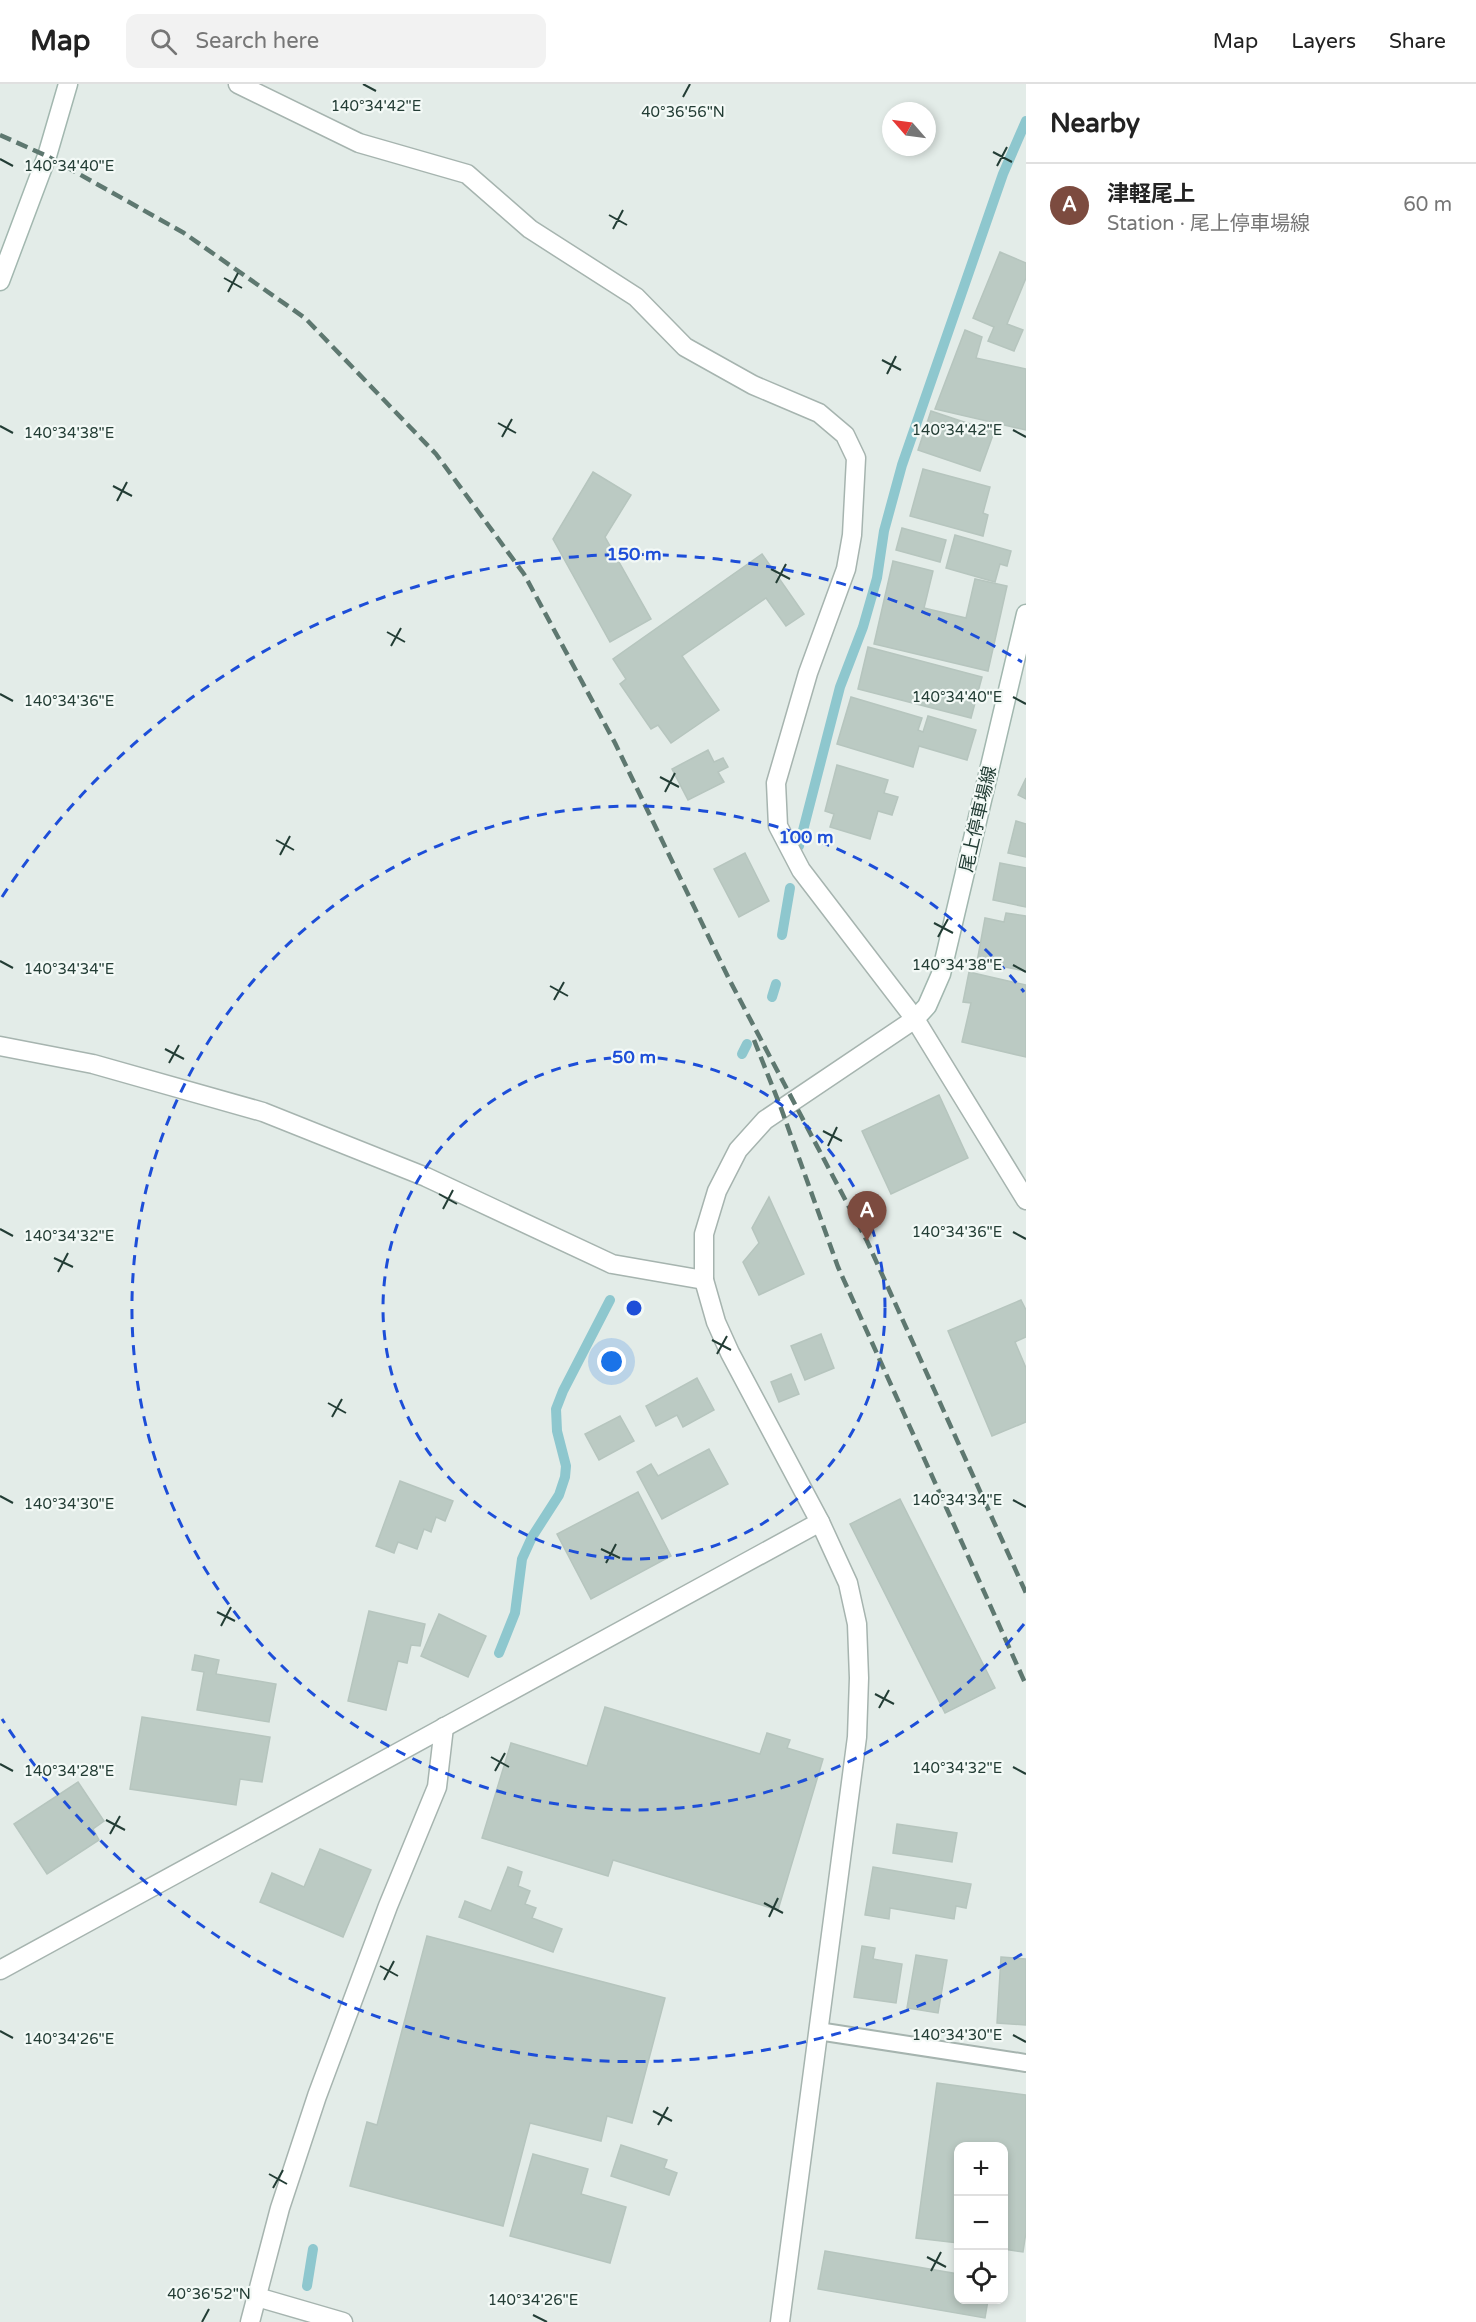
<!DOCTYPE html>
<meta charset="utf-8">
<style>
body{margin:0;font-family:"Varela Round","Noto Sans JP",sans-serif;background:#f2f2f2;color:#222}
.controls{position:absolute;right:18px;bottom:18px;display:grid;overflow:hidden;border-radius:12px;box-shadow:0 3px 9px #0003}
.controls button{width:54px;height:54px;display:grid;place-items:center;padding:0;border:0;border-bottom:2px solid #e0e0e0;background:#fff;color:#222;font:30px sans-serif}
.compass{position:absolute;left:882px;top:18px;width:54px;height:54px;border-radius:50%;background:#fff;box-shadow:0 3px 9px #0003;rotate:298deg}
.you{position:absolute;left:612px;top:1278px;width:21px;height:21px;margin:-15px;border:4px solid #fff;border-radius:50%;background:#1a73e8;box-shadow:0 0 0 9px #1a73e833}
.badge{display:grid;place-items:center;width:39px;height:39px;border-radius:50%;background:#7c4b3f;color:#fff;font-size:20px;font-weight:700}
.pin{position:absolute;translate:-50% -50px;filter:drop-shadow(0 2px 3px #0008)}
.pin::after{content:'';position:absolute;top:32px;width:21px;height:18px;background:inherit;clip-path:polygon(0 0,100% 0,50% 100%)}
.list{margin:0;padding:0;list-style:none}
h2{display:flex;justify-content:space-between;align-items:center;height:78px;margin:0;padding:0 24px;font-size:26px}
h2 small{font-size:20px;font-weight:400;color:#767676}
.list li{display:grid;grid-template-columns:39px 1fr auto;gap:18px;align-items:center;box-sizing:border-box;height:84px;padding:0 24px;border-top:2px solid #e0e0e0}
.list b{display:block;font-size:22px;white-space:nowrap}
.list p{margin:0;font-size:20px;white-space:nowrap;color:#767676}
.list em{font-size:20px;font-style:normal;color:#767676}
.icon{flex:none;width:33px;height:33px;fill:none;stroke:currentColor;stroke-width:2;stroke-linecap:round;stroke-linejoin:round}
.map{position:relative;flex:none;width:1026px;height:2238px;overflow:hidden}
header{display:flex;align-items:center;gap:36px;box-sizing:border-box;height:84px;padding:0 30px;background:#fff;border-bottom:2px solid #e0e0e0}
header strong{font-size:28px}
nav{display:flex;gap:33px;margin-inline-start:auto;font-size:21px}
.search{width:420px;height:54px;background:#f2f2f2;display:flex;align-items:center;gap:15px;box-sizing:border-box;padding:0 21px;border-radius:12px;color:#767676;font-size:22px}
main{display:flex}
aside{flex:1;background:#fff}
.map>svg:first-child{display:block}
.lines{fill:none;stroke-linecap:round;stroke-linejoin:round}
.stream{stroke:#8ec7ce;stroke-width:10}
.building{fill:#bbcac3;stroke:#b6c5be;stroke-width:1.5}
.service-casing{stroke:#a6b4af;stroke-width:20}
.minor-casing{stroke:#a6b4af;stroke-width:21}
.tertiary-casing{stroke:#a6b4af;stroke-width:21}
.secondary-casing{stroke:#a2b7af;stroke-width:21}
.service{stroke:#fff;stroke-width:16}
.minor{stroke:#fff;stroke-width:18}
.tertiary{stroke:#fff;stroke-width:18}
.secondary{stroke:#fff;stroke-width:18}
.rail{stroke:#5e7870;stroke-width:4.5;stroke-dasharray:12 6;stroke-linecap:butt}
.ticks{fill:none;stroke:#233d35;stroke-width:2}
.ring{fill:none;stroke:#1d4ed8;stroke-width:3;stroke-dasharray:10 8}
.labels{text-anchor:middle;stroke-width:4.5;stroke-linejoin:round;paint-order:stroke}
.street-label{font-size:18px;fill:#233d35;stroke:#f3f9f6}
.ticks-label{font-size:15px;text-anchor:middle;fill:#233d35;stroke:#f3f9f6;stroke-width:4.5;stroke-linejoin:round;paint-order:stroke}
.centre{fill:#1d4ed8;stroke:#f3f9f6;stroke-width:3}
.ring-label{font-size:18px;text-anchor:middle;font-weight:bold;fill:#1d4ed8;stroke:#f3f9f6;stroke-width:4.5;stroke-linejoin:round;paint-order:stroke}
</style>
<header>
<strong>Map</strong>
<div class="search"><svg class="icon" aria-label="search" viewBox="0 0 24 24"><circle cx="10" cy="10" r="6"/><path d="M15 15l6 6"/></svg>Search here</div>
<nav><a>Map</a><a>Layers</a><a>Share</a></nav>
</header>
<main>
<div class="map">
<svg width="1026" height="2238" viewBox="0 0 1026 2238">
<rect width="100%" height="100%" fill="#e3ece8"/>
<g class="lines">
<!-- stream -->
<g class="stream">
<polyline points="799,762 840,603 863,543 877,494 884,447 902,381 1003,90 1026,37"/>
<polyline points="782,851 790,804"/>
<polyline points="772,913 776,900"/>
<polyline points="742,970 747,960"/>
<polyline points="499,1569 515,1529 522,1475 532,1453 559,1411 565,1393 566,1382 557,1347 556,1325 563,1307 610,1216"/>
<polyline points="307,2202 313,2165"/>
</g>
</g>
<!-- building -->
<g class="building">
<polygon points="1000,168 1026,179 1026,194 1007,240 1023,246 1014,267 988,257 994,243 973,234"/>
<polygon points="965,246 982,253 976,274 1026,285 1026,346 935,325"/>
<polygon points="931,327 994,348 980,387 918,366"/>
<polygon points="923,385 990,403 983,429 988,431 983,452 910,432"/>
<polygon points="593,388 631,411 605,453 651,535 610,558 553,455"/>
<polygon points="902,444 946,456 940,478 896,466"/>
<polygon points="955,451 1011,467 1007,482 1000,480 995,498 946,484"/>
<polygon points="762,470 804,530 786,542 766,514 682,572 719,626 671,659 658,641 651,645 620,600 626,595 613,575"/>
<polygon points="893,477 933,487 924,524 966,534 975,495 1007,502 988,587 874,560"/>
<polygon points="868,563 982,593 971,634 858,605"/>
<polygon points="851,613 922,634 918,646 923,648 928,632 976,646 967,676 919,662 913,683 837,660"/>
<polygon points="708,666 714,678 723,674 728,683 718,688 724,698 688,716 672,685"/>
<polygon points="837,681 888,696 884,709 898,713 892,731 878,727 870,755 830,743 834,730 825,727"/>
<polygon points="1026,694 1026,715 1018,711"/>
<polygon points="1016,737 1026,740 1026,773 1008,769"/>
<polygon points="745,769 769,817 739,833 714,785"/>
<polygon points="1000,779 1026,784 1026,823 993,816"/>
<polygon points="1006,829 1026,832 1026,887 977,878 985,834 1004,838"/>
<polygon points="969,888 1026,901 1026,973 962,958 971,919 963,918"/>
<polygon points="939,1011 968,1074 891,1110 862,1047"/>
<polygon points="769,1113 804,1190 759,1211 743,1178 759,1159 752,1144"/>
<polygon points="1021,1216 1026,1226 1026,1253 1015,1258 1026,1284 1026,1338 992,1352 948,1247"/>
<polygon points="821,1250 834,1284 805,1296 791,1262"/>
<polygon points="791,1290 799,1310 779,1318 771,1298"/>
<polygon points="697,1294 714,1326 683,1343 677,1331 656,1342 646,1322"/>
<polygon points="620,1332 634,1357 599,1376 585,1350"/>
<polygon points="709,1365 728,1400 662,1435 637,1388 651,1380 658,1392"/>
<polygon points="400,1397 453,1417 445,1437 436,1433 431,1448 424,1445 417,1465 398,1458 394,1469 376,1462"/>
<polygon points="638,1408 671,1472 591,1515 557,1450"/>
<polygon points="900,1415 995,1604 945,1629 850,1440"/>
<polygon points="369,1527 425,1540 420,1562 411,1561 407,1579 398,1577 386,1626 348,1617"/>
<polygon points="439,1530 486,1552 468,1593 421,1572"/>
<polygon points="195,1571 219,1576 216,1590 276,1600 269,1638 197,1626 204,1588 192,1586"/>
<polygon points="605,1623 760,1670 767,1649 790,1656 787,1664 823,1675 778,1826 613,1776 608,1792 482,1754 511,1659 587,1682"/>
<polygon points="142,1633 270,1653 262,1698 240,1695 236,1721 130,1705"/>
<polygon points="78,1698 104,1737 93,1745 99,1756 47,1790 14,1740"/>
<polygon points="897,1740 957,1749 952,1778 893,1769"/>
<polygon points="320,1765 371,1786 343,1853 260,1818 272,1789 304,1803"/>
<polygon points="508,1783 522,1788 518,1802 530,1807 525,1820 536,1824 532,1834 562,1845 553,1868 459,1833 465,1817 491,1827"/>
<polygon points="873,1783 971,1800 966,1824 956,1822 954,1835 890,1824 889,1835 865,1831"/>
<polygon points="427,1852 665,1914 632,2039 607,2032 601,2057 530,2039 503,2142 350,2102 367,2038 377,2041"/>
<polygon points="862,1862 875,1864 873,1875 902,1880 896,1919 854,1913"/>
<polygon points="916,1871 947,1876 938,1929 907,1924"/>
<polygon points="1001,1873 1026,1875 1026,1941 997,1939"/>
<polygon points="937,1999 1026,2011 1026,2148 1023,2168 1004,2165 1004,2062 958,2062 958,2159 916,2154"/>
<polygon points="621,2061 667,2076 664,2084 677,2089 669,2111 611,2092"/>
<polygon points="533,2070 588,2085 581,2110 626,2123 610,2179 510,2152"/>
<polygon points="825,2167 958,2190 958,2216 988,2216 985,2234 818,2205"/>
</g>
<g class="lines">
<!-- service casing -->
<g class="service-casing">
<polyline id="service" points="818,1947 1026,1979"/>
</g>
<!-- minor casing -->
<g class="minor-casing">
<g id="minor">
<polyline points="238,0 359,59 467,90 530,145 636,213 685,263 753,301 819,329 845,351 856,374 852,451 846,485 808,589 776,699 778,742 801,786 915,935 1026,1116"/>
<polyline points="0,962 93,980 263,1028 426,1093 612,1180 704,1196"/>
<polyline points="257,2213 343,2238"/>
</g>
</g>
<!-- tertiary casing -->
<g class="tertiary-casing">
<g id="tertiary">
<polyline points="0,1886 820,1438"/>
<polyline points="250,2238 280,2124 317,2012 388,1822 437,1703 444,1643"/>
<polyline points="780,2238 857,1653 859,1594 857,1540 848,1499 820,1438 730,1269 716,1238 704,1196 704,1150 717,1107 738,1066 765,1036 915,935"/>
</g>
</g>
<!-- secondary casing -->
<g class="secondary-casing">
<g id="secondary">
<polyline points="0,197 47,72 68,0"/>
<polyline points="915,935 927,922 941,890 1026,530"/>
</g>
</g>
<!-- service -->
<use href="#service" class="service"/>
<!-- minor -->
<use href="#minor" class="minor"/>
<!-- tertiary -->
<use href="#tertiary" class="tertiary"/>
<!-- secondary -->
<use href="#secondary" class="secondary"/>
<!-- rail -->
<g class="rail">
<polyline points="0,51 47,72 184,149 305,234 436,370 524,490 615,659 729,895 867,1157 1026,1509"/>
<polyline points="754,956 781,1024 838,1183 1026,1601"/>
</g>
</g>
<!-- ticks -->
<path class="ticks" d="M363,0L376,7M683,13L690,0M993,68L1012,78M0,75L13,82M997,82L1007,63M609,131L627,141M613,145L623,126M224,194L242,204M228,208L238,189M882,276L901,286M887,290L896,272M498,339L516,349M0,342L13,349M1013,346L1026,353M502,353L512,335M113,402L132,412M117,417L127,398M771,485L790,495M776,499L786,480M387,548L405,558M391,562L401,544M0,610L13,617M1013,613L1026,620M660,693L679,703M665,708L675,689M276,756L294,766M280,771L290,752M934,839L953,849M938,853L948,835M0,877L13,884M1013,881L1026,888M550,902L568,912M554,916L564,898M165,965L184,975M169,979L179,961M823,1047L842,1057M828,1062L837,1043M439,1110L457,1120M443,1125L453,1106M0,1145L13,1152M1013,1148L1026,1155M54,1174L73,1183M58,1188L68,1169M712,1256L731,1266M717,1270L727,1252M328,1319L346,1329M332,1333L342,1315M0,1412L13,1419M1013,1416L1026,1423M601,1465L620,1474M606,1479L616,1460M217,1528L235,1537M221,1542L231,1523M875,1610L894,1620M879,1624L889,1606M491,1673L509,1683M0,1680L13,1687M1013,1683L1026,1690M495,1687L505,1669M106,1736L125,1746M110,1750L120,1732M764,1819L783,1829M769,1833L778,1814M380,1882L398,1892M384,1896L394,1877M0,1947L13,1954M1013,1951L1026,1958M653,2027L672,2037M658,2041L668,2023M269,2090L287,2100M273,2104L283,2086M927,2173L946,2183M931,2187L941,2168M533,2231L547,2238M202,2238L209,2225"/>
<!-- distance rings -->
<g class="ring">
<circle cx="634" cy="1224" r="251"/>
<path d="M1024 1540A502 502 0 1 1 1024 908"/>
<path d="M1022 1870A754 754 0 0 1 2 1635M2 813A754 754 0 0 1 1022 578"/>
</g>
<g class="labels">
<!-- street labels -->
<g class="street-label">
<text transform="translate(978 735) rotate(-77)" y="6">尾上停車場線</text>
</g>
</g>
<g class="ticks-label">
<text x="376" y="27">140°34'42"E</text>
<text x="683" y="33">40°36'56"N</text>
<text x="69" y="87">140°34'40"E</text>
<text x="957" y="351">140°34'42"E</text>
<text x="69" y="354">140°34'38"E</text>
<text x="957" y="618">140°34'40"E</text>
<text x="69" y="622">140°34'36"E</text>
<text x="957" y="886">140°34'38"E</text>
<text x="69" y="890">140°34'34"E</text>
<text x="957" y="1153">140°34'36"E</text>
<text x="69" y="1157">140°34'32"E</text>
<text x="957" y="1421">140°34'34"E</text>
<text x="69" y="1425">140°34'30"E</text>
<text x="957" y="1689">140°34'32"E</text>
<text x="69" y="1692">140°34'28"E</text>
<text x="957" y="1956">140°34'30"E</text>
<text x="69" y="1960">140°34'26"E</text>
<text x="209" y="2215">40°36'52"N</text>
<text x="533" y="2221">140°34'26"E</text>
</g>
<circle cx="634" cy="1224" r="9" class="centre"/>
<g class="ring-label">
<text x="634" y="476">150 m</text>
<text x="806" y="759">100 m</text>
<text x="634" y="979">50 m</text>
</g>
</svg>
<div class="controls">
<button>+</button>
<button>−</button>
<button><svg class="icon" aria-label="locate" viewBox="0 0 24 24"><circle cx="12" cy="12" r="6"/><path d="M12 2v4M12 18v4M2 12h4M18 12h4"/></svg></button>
</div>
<svg class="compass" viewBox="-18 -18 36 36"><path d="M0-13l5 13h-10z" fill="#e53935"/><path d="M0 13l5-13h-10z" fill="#767676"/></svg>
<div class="you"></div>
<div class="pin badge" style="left:867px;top:1157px">A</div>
</div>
<aside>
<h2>Nearby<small></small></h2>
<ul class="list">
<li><span class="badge">A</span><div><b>津軽尾上</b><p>Station · 尾上停車場線</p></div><em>60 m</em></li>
</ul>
</aside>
</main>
